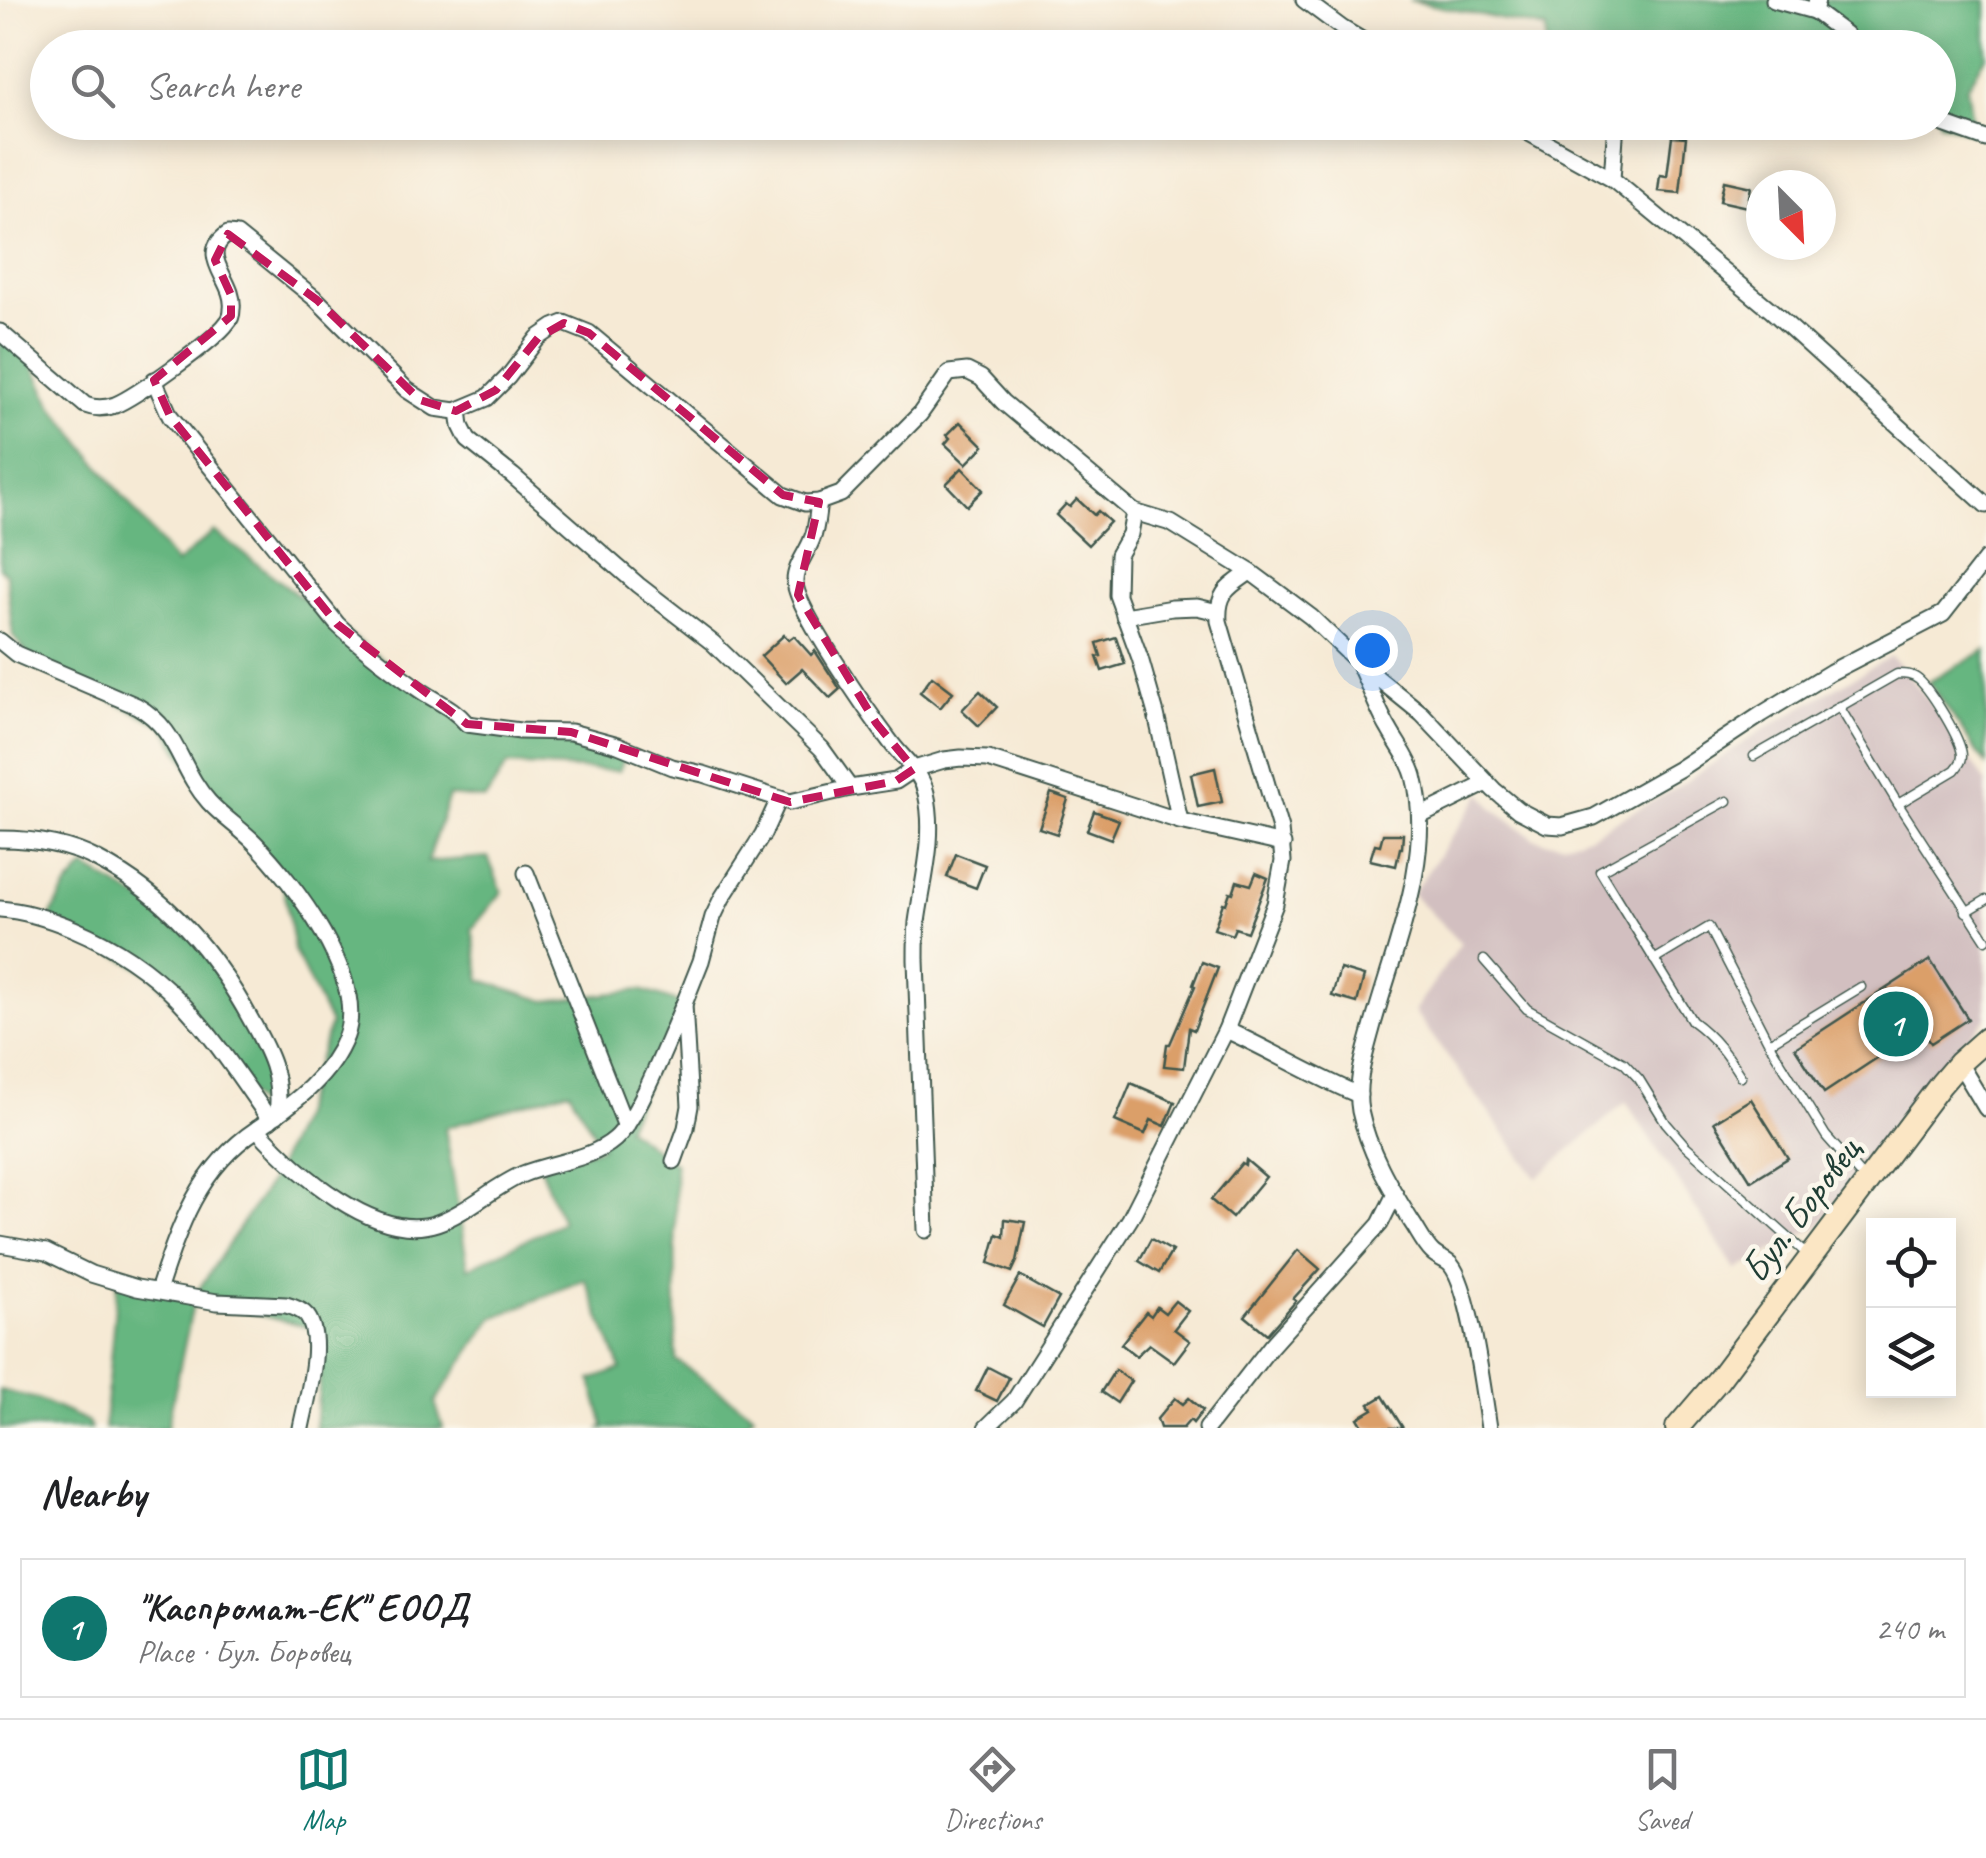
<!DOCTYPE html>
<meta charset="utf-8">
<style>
body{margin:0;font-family:Caveat,sans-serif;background:#f2f2f2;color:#202124}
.controls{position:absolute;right:30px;bottom:30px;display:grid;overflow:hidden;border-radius:0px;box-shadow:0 5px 25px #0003}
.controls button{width:90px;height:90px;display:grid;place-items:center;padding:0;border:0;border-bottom:2px solid #e0e0e0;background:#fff;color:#202124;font:50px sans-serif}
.compass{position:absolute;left:1746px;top:170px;width:90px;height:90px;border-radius:50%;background:#fff;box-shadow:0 5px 25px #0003;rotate:156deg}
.you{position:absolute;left:1372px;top:650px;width:35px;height:35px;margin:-25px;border:8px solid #fff;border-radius:50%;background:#1a73e8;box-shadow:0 0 0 15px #1a73e833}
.badge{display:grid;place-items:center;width:65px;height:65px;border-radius:50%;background:#0f766e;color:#fff;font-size:32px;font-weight:700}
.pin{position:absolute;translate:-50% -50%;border:5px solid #fff;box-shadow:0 2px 10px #0006}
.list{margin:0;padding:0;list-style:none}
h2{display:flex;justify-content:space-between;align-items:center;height:130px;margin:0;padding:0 40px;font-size:42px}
h2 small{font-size:32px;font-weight:400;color:#757577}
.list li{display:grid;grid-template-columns:65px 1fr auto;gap:30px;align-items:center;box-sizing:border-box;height:140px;margin:0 20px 20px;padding:0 20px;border:2px solid #e0e0e0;border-radius:0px}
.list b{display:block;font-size:38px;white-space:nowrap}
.list p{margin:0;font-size:32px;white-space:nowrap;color:#757577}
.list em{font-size:32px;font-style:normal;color:#757577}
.icon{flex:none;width:55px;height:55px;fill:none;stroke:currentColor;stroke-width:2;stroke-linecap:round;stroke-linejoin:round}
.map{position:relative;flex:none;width:1986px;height:1428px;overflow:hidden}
.search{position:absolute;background:#fff;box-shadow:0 5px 25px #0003;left:30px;right:30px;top:30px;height:110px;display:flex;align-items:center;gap:25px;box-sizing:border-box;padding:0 35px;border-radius:55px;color:#757577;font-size:38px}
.sheet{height:290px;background:#fff}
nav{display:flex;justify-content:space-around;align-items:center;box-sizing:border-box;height:140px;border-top:2px solid #e0e0e0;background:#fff;font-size:28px;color:#757577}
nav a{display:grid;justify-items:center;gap:5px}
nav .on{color:#0f766e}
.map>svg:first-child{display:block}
.industrial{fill:#d2bfc0}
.forest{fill:#66b680;stroke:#427a5a;stroke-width:2.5;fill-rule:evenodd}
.building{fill:#db9f69}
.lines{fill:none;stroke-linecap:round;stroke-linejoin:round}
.lane-casing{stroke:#3f574c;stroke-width:11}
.street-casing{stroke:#3f574c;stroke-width:19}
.secondary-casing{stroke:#3f574c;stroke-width:26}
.lane{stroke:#fff;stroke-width:8}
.street{stroke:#fff;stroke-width:15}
.secondary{stroke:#fbe6c4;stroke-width:22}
.marked{fill:none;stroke:#c2185b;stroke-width:8;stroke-dasharray:20 12;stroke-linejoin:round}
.labels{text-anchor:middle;stroke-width:9;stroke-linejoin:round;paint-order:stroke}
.street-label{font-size:40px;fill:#1f3d34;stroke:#fbf7ec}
</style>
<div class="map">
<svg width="1986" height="1428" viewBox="0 0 1986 1428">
<rect width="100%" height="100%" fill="#fbf7ec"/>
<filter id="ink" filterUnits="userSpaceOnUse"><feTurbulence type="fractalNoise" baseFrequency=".01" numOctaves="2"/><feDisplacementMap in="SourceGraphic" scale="20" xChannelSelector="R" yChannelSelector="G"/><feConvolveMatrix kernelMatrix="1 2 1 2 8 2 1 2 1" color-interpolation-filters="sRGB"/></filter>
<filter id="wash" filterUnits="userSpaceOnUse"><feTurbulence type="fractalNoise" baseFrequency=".0048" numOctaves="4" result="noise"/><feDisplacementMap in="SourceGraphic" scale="40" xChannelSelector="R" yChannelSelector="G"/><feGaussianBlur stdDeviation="2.25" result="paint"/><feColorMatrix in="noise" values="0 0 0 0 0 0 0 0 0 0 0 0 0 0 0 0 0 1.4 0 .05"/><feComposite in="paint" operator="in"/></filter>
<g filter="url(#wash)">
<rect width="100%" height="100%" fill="#f6ead5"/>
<!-- industrial -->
<polygon class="industrial" points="1891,656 1928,699 1986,783 1986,1019 1946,1059 1900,1113 1819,1226 1736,1270 1626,1102 1537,1178 1414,1011 1461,943 1412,894 1482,793 1493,808 1534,838 1546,842 1561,843 1577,840 1593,834 1678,787 1761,731"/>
<!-- forest -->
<g class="forest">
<polygon points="1409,0 1986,0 1986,56 1967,87 1974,134 1939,122 1938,48 1546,47 1546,29"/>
<path d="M0,332L32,362L51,404L176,564L214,531L467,724L618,745L624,759L619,771L507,765L485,799L449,796L427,862L488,857L502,892L472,929L481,980L546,1001L641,990L684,1004L626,1127L675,1164L676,1360L754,1415L741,1428H601L604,1426L591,1380L621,1369L585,1279L493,1318L435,1402L443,1428H315L325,1331L194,1299L167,1428H104L117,1283L193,1298L271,1180L298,1121L330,1024L294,950L281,872L215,809L164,726L34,662L13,636L6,574L0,568ZM569,1090L602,1147L540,1167L562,1222L468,1268L445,1128Z"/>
<polygon points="1986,650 1986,765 1929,682"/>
<polygon points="85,867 190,929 273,1064 270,1120 153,975 49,919 66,888"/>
<polygon points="0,1390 37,1399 87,1421 91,1428 0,1428"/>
</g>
<g id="blocks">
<!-- building -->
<g class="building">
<polygon points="1672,136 1686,137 1680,193 1658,191 1660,175 1667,176"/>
<polygon points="1724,181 1751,187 1747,207 1720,201"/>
<polygon points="960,422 984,446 966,464 945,444 950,438 947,435"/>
<polygon points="962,468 983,490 967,506 946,484"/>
<polygon points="1077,499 1094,515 1098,511 1110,522 1088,545 1056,515 1066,504 1070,507"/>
<polygon points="784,635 789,640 794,636 811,655 815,651 840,689 830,698 802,669 786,683 761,656"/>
<polygon points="1116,637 1125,664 1102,671 1097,657 1101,656 1097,643"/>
<polygon points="932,676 953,692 940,708 920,692"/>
<polygon points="980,691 997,707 979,726 962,710"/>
<polygon points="1215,768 1222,802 1198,807 1191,774"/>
<polygon points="1051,793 1068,799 1057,834 1039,828"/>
<polygon points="1094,811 1119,820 1111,839 1087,830"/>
<polygon points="1383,834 1403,834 1402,848 1400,848 1396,866 1370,860 1375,844 1380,845"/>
<polygon points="956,854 985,865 976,888 947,877"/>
<polygon points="1256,873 1268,878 1247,932 1235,928 1232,935 1214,929 1223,903 1226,904 1230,892 1233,893 1237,881 1251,885"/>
<polygon points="1930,960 1968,1019 1931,1043 1921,1029 1824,1093 1795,1048"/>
<polygon points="1202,962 1218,968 1194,1030 1189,1028 1184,1068 1164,1066 1167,1044 1170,1044 1195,986 1193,985"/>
<polygon points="1340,969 1364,976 1357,1003 1332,996"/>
<polygon points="1131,1083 1175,1102 1165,1126 1151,1120 1145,1134 1115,1121"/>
<polygon points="1751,1099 1788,1158 1751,1181 1714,1122"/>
<polygon points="1246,1160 1266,1177 1232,1218 1211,1200 1242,1163 1245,1165"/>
<polygon points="1005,1219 1025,1222 1017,1261 1012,1272 989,1263 997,1234 1004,1237"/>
<polygon points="1151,1239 1172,1251 1159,1273 1139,1261"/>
<polygon points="1298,1250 1320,1269 1293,1299 1296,1301 1267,1334 1245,1316"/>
<polygon points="1020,1276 1059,1298 1043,1327 1004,1305"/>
<polygon points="1175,1301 1188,1311 1174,1329 1190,1341 1174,1362 1149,1344 1136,1356 1121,1344 1146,1312 1151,1316 1157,1307 1165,1313"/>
<polygon points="988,1367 1009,1378 997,1401 976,1391"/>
<polygon points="1115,1370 1131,1381 1117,1403 1101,1392"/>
<polygon points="1383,1396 1403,1428 1364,1428 1358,1418 1373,1409 1370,1404"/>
<polygon points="1175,1398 1183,1404 1189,1398 1203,1410 1193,1423 1190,1420 1183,1428 1160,1428 1157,1419"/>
</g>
</g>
</g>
<g filter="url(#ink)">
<use href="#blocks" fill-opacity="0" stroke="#3f574c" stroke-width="2.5"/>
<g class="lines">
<!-- lane casing -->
<g class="lane-casing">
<g id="lane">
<polyline points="1839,706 1898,804 1986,940"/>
<path d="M1754,756L1897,674C1905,674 1912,674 1919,680C1931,691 1962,740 1962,756C1962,763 1959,764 1955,770L1898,804"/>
<path d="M1727,801L1600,871L1692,1021C1714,1037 1727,1055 1741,1077"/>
<polyline points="1966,912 1986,900"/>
<polyline points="1484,960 1527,1009 1624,1063 1639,1079 1666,1123 1685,1145 1809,1256"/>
<polyline points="1654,960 1709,927 1769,1043 1826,1136 1864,1179"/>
<polyline points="1769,1043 1861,987"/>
</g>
</g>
<!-- street casing -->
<g class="street-casing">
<g id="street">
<polyline points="1304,0 1343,29 1375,48"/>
<polyline points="1774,0 1814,11"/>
<polyline points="1817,0 1814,11 1845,34 1853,48"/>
<polyline points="1509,122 1612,179"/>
<polyline points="1616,122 1612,179 1772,311 1986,505"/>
<polyline points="1938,122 1986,139"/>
<path d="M0,332L85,405C95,409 104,409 115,405C135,397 215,340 227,323C230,320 232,314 232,309C236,280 195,256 228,234L237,235L317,300L407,390L435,408L456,411L487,398L508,377L538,338L554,327L564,323L589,333L783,495L805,503L819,502L841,494L920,414L949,373L967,371L981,378L1003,402L1134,512L1171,523L1252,573L1311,617L1359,663L1422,714L1494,790L1518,810L1547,825L1562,826L1594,817L1679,769L1762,714L1831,672L1943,614L1986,559"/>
<path d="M154,380L170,416L337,624C362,648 389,668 417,688C435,701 453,707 467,724L520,731L571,732L618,745L672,767L703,774L790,802L850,788L896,781L914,769L944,760L961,758L988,759L1180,821L1283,844"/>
<polyline points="459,410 461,426 468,440 513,476 638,585 713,643 822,749 850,788"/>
<path d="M819,502C817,514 817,528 812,539C807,553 795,566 795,581C794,607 873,719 892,744C905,761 921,772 926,793C936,836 923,879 917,922C916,934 916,947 916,960L926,1230"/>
<polyline points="1134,512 1130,534 1118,555 1117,595 1140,658 1156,714 1180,821"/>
<polyline points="1124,616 1172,608 1197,607 1218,612"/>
<path d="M0,641L16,654L137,706C179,730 179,769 209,802C223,817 240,828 255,843C293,882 367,978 346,1036C330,1078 292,1104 257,1129"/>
<path d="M1360,666C1370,687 1377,709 1389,729C1397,744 1409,758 1414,776C1435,855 1393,951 1372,1028C1365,1054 1355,1083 1360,1111C1368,1150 1390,1187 1411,1221C1418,1231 1424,1244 1432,1252C1438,1258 1447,1260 1451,1265C1470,1287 1484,1396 1489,1428"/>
<polyline points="1420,816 1487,783"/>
<path d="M0,839C33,839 68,844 98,860C167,896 214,952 251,1020C269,1052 282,1077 277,1115"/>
<polyline points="526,873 626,1127"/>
<path d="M0,909C26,911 50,919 74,929C173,971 211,1036 270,1120"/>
<polyline points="684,1004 701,961 713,917 722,898 763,834 779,799"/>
<path d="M1226,1030C1271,1050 1313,1076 1359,1095"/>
<polyline points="1959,1063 1986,1108"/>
<path d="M0,1244L46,1252L91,1274L137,1288L217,1302L286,1305C294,1307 302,1310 307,1316C325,1340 306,1401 301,1428"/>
<path d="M158,1291C179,1227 198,1168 257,1129C294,1170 376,1244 437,1223C468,1212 493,1187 523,1174C552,1162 591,1160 615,1139C638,1119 670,1035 684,1004L690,1106L686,1128L674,1161"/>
<path d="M986,1428L1014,1401L1130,1219L1226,1030L1275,904L1283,861L1280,829L1219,621C1217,592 1229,587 1250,572"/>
<polyline points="1207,1428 1271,1346 1380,1224 1395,1194"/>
</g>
</g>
<!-- secondary casing -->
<g class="secondary-casing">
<polyline id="secondary" points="1677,1428 1719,1379 1941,1084 1959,1063 1986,1039"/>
</g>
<!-- lane -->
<use href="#lane" class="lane"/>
<!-- street -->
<use href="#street" class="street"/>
<!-- secondary -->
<use href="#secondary" class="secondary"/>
</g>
</g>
<!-- marked area -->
<path class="marked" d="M228,234L317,300L420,400L456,411L496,390L538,338L564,323L589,333L783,495L819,502L798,595L876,723L914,769L896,781L790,802L571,732L467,724L337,624L170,416L154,380L231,316V295L215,260Z"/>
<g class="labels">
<!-- street labels -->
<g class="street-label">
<text transform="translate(1800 1209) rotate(-53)" y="14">Бул. Боровец</text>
</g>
</g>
</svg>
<div class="controls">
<button><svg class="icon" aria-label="locate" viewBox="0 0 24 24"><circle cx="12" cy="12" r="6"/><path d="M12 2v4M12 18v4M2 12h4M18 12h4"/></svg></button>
<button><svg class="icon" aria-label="layers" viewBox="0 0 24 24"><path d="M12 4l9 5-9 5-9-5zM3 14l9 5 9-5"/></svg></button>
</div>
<svg class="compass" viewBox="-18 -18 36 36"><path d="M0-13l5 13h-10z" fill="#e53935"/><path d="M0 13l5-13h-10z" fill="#757577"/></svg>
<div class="you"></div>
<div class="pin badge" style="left:1896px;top:1024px">1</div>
<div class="search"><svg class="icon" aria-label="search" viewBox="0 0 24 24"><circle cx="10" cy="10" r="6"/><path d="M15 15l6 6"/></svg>Search here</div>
</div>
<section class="sheet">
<h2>Nearby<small></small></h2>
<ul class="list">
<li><span class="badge">1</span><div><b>&quot;Каспромат-ЕК&quot; ЕООД</b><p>Place · Бул. Боровец</p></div><em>240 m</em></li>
</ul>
</section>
<nav>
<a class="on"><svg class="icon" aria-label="map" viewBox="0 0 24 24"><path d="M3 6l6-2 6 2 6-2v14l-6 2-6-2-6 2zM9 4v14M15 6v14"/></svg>Map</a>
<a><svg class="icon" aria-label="directions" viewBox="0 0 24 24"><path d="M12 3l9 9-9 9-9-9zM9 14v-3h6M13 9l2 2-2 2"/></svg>Directions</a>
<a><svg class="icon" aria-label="saved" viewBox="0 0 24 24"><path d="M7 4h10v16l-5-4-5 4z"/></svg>Saved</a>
</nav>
